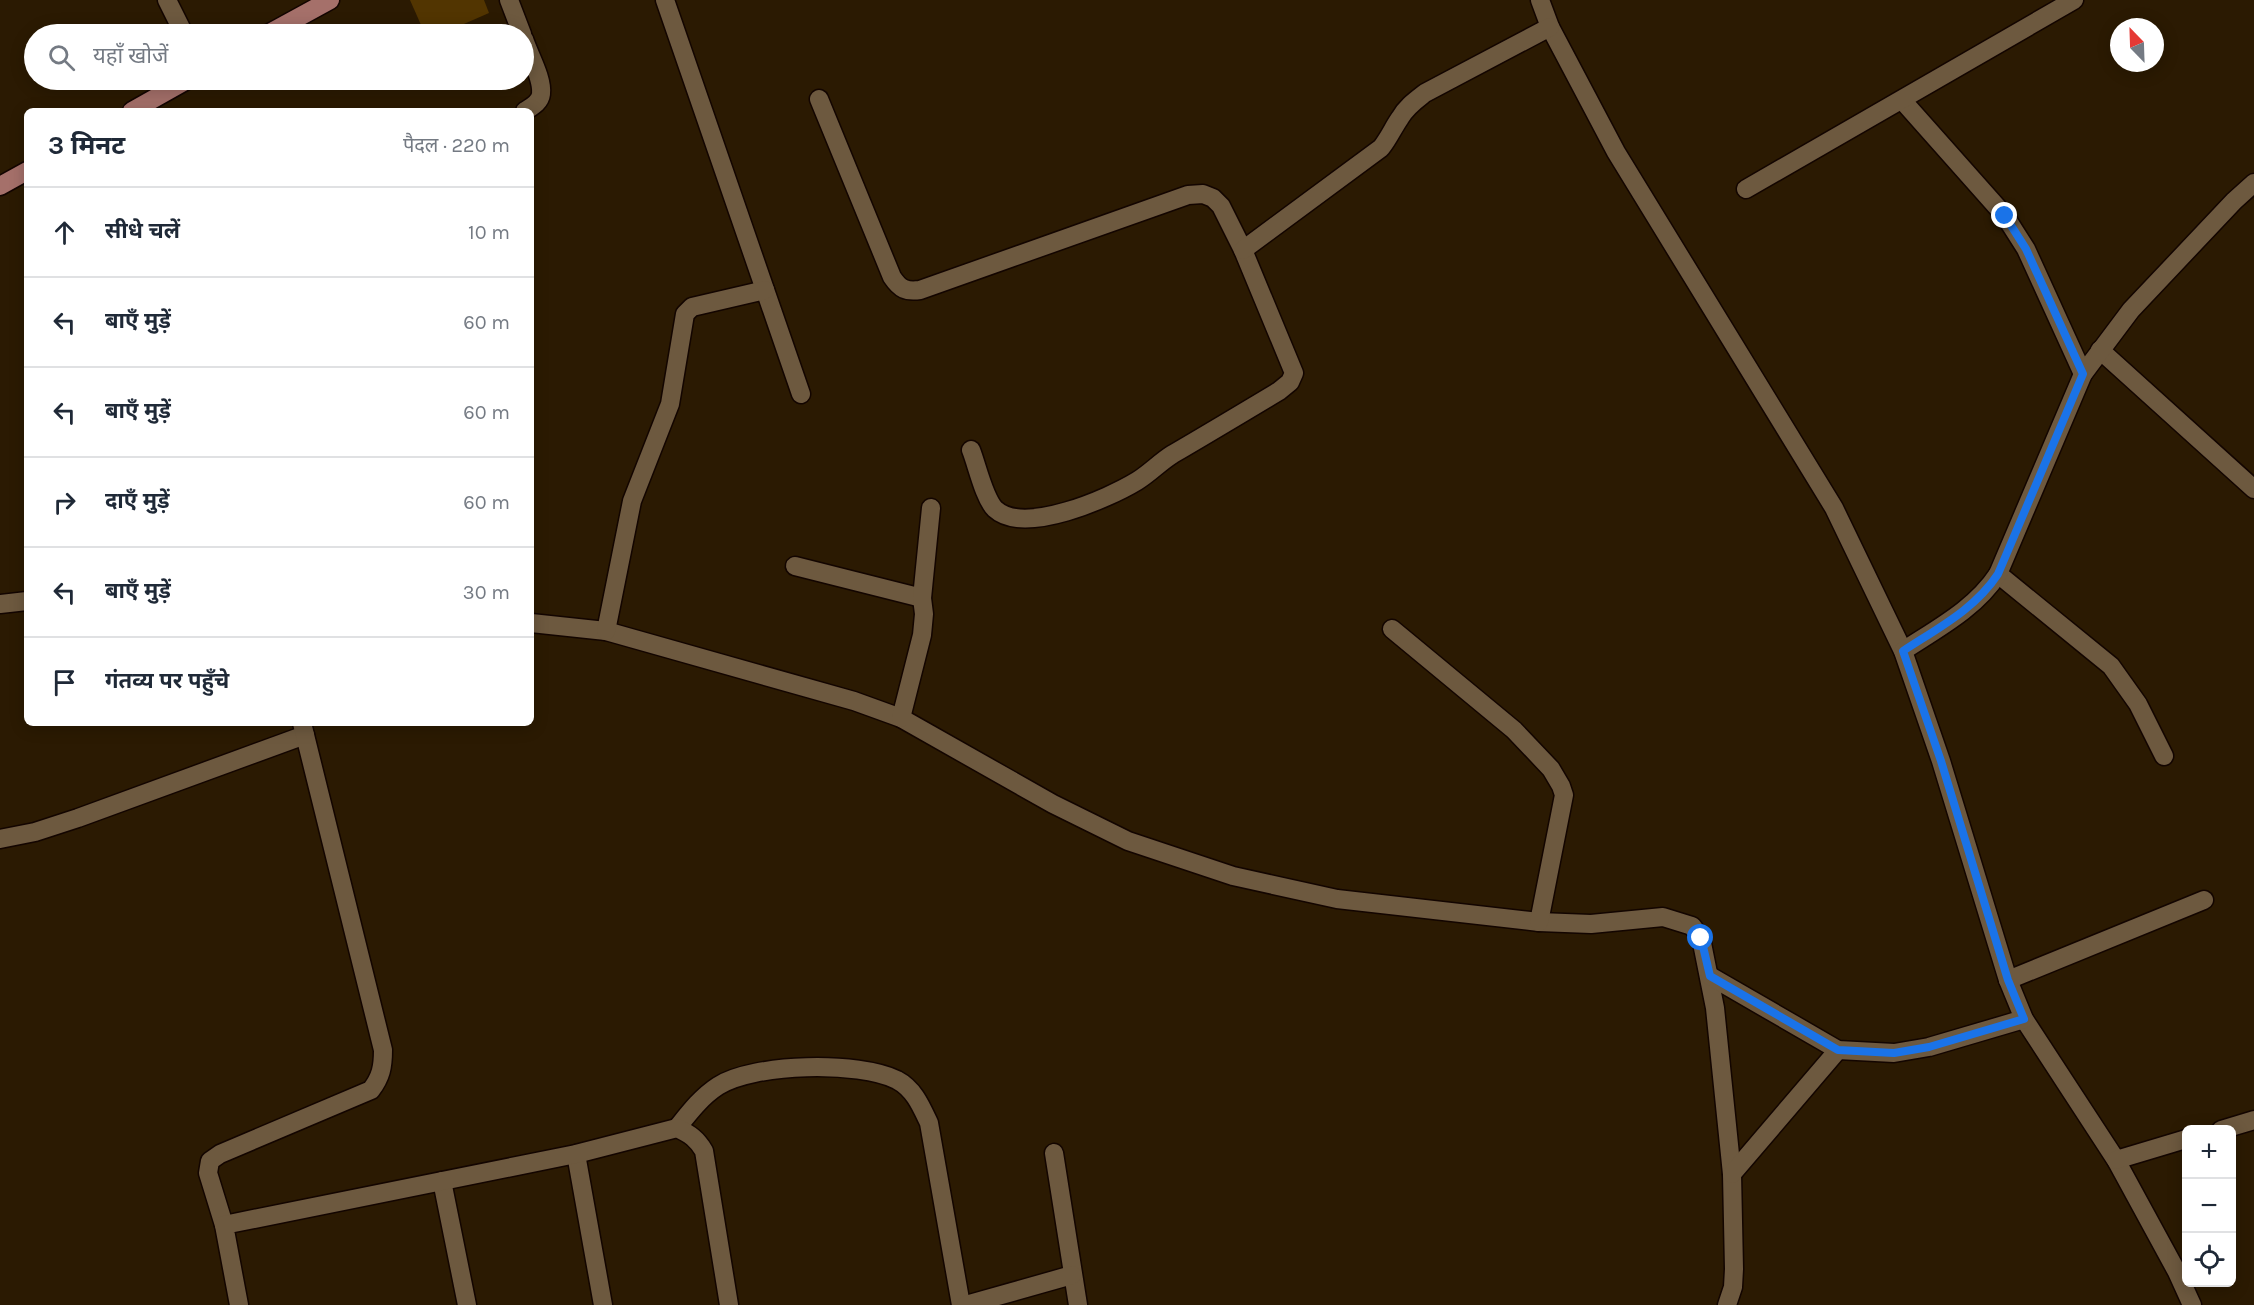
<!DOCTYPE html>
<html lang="hi">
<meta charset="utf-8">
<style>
body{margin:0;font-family:Karla,"Noto Sans Devanagari",sans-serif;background:#f6f6f7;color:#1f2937}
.controls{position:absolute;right:18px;bottom:18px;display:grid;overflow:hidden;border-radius:9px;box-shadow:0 3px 15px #0003}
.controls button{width:54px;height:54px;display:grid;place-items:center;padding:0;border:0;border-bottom:2px solid #e0e1e3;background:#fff;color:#1f2937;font:30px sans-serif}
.compass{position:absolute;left:2110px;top:18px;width:54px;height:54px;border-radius:50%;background:#fff;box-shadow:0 3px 15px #0003;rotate:337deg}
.stop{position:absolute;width:18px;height:18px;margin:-14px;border:4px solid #1a73e8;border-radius:50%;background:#fff}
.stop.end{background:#1a73e8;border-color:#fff;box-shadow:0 2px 6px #0008}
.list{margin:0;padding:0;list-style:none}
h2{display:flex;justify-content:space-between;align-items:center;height:78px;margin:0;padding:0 24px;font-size:26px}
h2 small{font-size:20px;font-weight:400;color:#747a83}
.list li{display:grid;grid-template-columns:39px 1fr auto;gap:18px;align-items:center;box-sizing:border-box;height:90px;padding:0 24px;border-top:2px solid #e0e1e3}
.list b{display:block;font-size:22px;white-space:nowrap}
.list em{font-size:20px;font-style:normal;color:#747a83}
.icon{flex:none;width:33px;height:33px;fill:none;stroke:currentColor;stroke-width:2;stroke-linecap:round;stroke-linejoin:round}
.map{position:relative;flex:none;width:2254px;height:1305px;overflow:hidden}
.search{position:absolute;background:#fff;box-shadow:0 3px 15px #0003;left:24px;top:24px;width:510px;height:66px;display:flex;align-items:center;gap:15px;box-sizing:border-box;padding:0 21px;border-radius:33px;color:#747a83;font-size:22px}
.panel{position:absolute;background:#fff;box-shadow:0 3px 15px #0003;left:24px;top:108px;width:510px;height:618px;border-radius:9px}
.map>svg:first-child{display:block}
.building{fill:#523501}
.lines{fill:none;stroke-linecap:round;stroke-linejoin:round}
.minor-casing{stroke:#130500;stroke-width:21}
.major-casing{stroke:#130500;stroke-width:21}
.minor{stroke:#6d593f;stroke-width:18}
.major{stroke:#a5706a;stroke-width:18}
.route{stroke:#1a73e8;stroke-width:8}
</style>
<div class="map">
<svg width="2254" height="1305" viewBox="0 0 2254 1305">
<rect width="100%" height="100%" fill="#2b1a02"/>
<!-- building -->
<polygon class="building" points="410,0 484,0 489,13 441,34 425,34"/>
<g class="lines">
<!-- minor casing -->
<g class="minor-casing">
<g id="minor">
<polyline points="167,0 184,34"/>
<polyline points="509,0 522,34"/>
<polyline points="665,0 801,394"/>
<polyline points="1540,0 1550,27 1616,152 1834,508 1903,651 1941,761 2008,980 2024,1019 2116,1160 2177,1272 2192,1305"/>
<path d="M524,39C529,55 543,78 541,94C540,103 531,107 525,111"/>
<path d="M819,99L892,277C900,289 906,292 920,290L1188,195L1203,194L1213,198L1221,206L1243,250L1294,373L1290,382L1279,391C1244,412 1209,433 1173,454C1160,462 1150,473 1137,481C1109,498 1024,536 995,509C984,498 977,465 971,450"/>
<polyline points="1902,100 2005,216 2026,249 2083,374"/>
<polyline points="1746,189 2074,0"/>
<path d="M1243,250L1381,148C1389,138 1393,128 1400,118C1406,107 1416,100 1425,93L1550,27"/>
<polyline points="2100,350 2254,489"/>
<polyline points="795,566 922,598"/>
<polyline points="1998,574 2111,666 2138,704 2164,756"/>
<polyline points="0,604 27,601"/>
<polyline points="531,623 606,631 854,701 901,718 1053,804 1128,841 1233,876 1337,899 1539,922 1591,924 1663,917 1692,926 1701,938 1715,1008 1732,1174 1734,1269 1733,1287 1727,1305"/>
<polyline points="1392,629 1514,730 1551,769 1561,786 1564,795 1539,922"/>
<polyline points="606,631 632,501 670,404 685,314 692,307 765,290"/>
<path d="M1903,651C1938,628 1975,609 1998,574L2083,374L2131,310L2234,201L2254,183"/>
<polyline points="901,718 922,635 924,614 922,598 931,508"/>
<polyline points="0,839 35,832 78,818 305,735"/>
<polyline points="1710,976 1838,1050 1894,1053 1929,1047 2024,1019"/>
<polyline points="2008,980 2204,900"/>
<path d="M677,1128C689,1113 701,1097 718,1086C754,1063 859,1061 897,1080C914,1089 921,1106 929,1123L961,1305"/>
<polyline points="2221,1130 2254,1120"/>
<polyline points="1054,1153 1078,1305"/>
<polyline points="576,1154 603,1305"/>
<polyline points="2116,1160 2186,1139"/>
<polyline points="1732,1174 1838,1050"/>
<polyline points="442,1181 467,1305"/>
<path d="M224,1225L208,1173L210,1161L220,1154L371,1090C381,1077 383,1067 383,1050L302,723"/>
<path d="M239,1305L224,1225L576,1154L677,1128C690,1134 697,1139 704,1151L729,1305"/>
<polyline points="966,1305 1072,1275"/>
</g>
</g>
<!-- major casing -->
<g class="major-casing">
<g id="major">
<polyline points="268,34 330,0"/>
<polyline points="132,111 187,80"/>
<polyline points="0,186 27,171"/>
</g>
</g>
<!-- minor -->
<use href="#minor" class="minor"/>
<!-- major -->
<use href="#major" class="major"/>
</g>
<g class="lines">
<!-- route -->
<path class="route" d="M1701,938L1710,976L1838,1050L1894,1053L1929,1047L2024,1019L2008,980L1941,761L1903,651C1938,628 1975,609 1998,574L2083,374L2026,249L2005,216"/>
</g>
</svg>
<div class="controls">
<button>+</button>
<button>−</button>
<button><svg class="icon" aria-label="locate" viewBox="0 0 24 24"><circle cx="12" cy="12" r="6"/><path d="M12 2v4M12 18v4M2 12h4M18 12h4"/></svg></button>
</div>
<svg class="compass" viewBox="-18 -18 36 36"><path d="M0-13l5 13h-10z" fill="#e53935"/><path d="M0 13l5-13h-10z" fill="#747a83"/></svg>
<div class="stop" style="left:1701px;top:938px"></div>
<div class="stop end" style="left:2005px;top:216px"></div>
<div class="search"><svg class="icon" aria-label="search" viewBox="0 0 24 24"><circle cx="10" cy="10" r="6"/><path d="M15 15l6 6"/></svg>यहाँ खोजें</div>
<section class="panel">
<h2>3 मिनट<small>पैदल · 220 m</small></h2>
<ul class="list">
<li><svg class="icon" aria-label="ahead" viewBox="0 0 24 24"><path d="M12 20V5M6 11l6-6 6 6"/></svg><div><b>सीधे चलें</b></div><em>10 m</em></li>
<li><svg class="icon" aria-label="left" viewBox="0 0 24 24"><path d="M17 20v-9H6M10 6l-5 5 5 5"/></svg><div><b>बाएँ मुड़ें</b></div><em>60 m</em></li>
<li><svg class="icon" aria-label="left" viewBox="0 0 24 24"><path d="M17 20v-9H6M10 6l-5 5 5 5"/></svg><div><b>बाएँ मुड़ें</b></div><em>60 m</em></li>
<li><svg class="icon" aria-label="right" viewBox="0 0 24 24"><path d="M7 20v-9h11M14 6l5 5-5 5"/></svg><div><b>दाएँ मुड़ें</b></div><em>60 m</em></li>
<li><svg class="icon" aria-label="left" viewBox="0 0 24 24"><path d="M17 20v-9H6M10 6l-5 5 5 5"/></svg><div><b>बाएँ मुड़ें</b></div><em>30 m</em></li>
<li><svg class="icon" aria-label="arrive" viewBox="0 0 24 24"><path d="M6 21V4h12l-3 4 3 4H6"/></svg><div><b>गंतव्य पर पहुँचे</b></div></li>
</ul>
</section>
</div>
